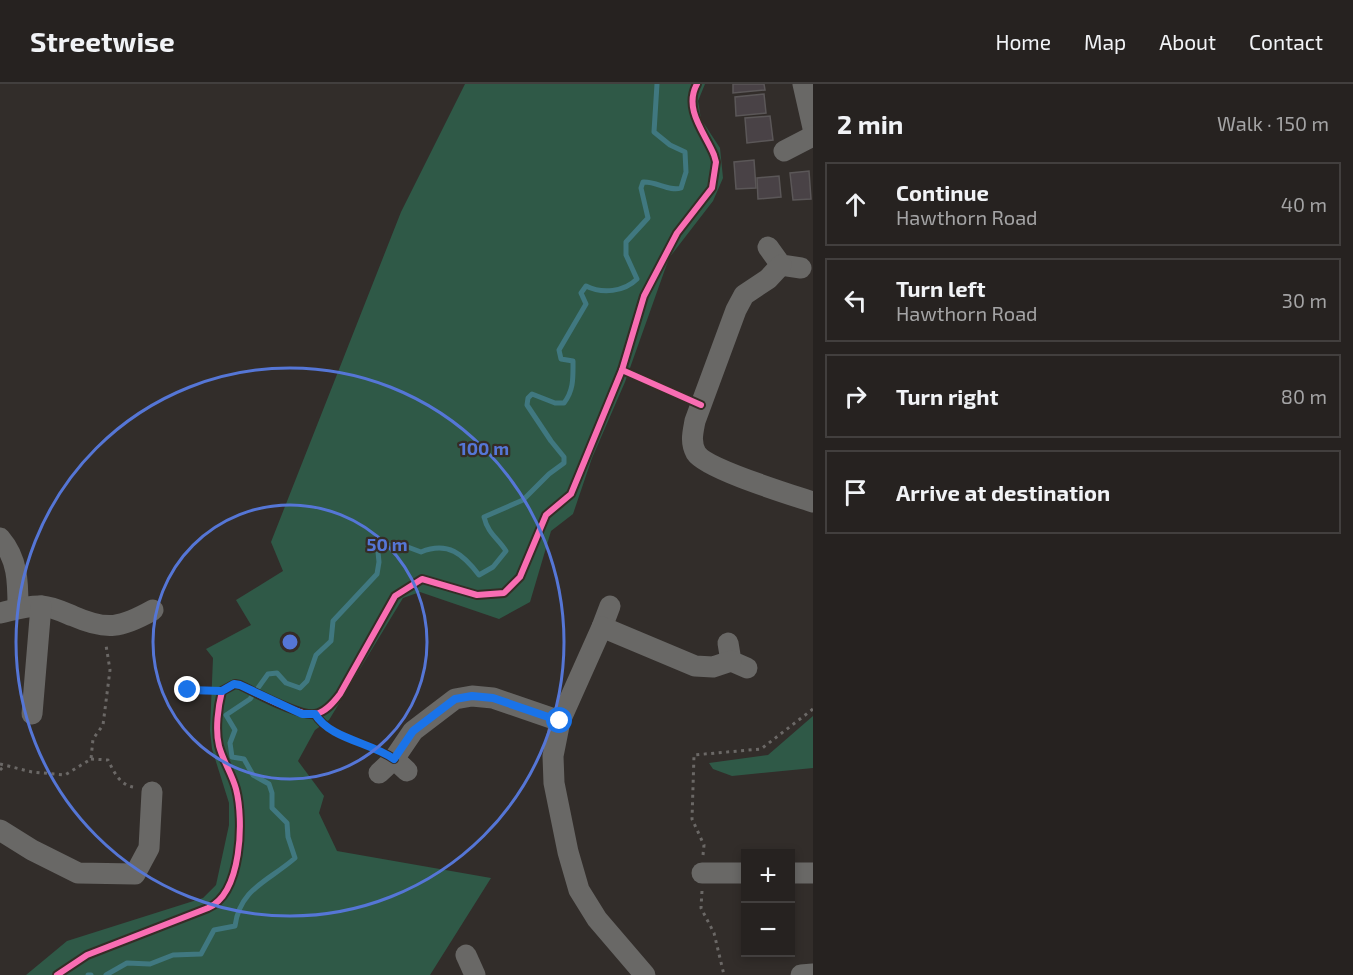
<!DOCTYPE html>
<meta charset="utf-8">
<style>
body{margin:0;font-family:"Exo 2",sans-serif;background:#322f2d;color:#f1f3f6}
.controls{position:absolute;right:18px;bottom:18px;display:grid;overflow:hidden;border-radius:0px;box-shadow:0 3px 9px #0003}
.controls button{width:54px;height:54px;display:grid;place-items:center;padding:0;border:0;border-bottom:2px solid #423f3e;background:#262220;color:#f1f3f6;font:30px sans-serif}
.stop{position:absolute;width:18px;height:18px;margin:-14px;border:4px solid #1a73e8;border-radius:50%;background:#fff}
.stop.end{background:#1a73e8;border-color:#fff;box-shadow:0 2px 6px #0008}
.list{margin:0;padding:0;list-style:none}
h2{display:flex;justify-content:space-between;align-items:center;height:78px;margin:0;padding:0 24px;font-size:26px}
h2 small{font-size:20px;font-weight:400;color:#a4a4a5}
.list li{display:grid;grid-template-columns:39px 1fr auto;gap:18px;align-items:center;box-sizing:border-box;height:84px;margin:0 12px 12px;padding:0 12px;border:2px solid #423f3e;border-radius:0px}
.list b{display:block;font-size:22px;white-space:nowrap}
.list p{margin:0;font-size:20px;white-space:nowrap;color:#a4a4a5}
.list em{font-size:20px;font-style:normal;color:#a4a4a5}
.icon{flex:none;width:33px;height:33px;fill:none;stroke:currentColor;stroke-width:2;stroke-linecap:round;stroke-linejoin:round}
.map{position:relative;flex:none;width:813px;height:891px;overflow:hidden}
header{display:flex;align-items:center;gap:36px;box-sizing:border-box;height:84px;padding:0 30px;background:#262220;border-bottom:2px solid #423f3e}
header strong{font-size:28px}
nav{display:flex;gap:33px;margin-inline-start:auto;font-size:21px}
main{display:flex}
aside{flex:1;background:#262220}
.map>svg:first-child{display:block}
.forest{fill:#2f5947}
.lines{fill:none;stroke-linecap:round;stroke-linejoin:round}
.stream{stroke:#407880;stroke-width:5}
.building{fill:#494246;stroke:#5b5758;stroke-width:1.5}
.path{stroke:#6b6866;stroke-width:3;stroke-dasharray:3 4.5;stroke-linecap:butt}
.minor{stroke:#696866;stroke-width:21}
.cycleway-casing{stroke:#352c26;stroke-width:10}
.cycleway{stroke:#f96db3;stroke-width:6}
.route{stroke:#1a73e8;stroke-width:8}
.ring{fill:none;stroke:#5576d6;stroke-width:3}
.centre{fill:#5576d6;stroke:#352c26;stroke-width:3}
.ring-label{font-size:18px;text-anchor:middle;font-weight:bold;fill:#5576d6;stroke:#352c26;stroke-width:4.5;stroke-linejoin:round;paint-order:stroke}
</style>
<header>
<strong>Streetwise</strong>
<nav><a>Home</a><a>Map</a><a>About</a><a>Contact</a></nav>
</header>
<main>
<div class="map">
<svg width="813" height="891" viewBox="0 0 813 891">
<rect width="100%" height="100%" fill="#322d2a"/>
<!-- forest -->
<g class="forest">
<polygon points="465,0 705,0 698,17 701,35 720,64 723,94 713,117 669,174 625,298 592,374 573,430 551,447 530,518 499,535 420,508 403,514 329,636 315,646 298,677 324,712 319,729 337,767 491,794 430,891 26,891 67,857 203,814 216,801 229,741 229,719 212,665 210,646 213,574 206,565 251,541 236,516 283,487 271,458 401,128"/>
<polygon points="813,632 813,684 732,692 713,685 709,679 768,671"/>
</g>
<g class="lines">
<!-- stream -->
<g class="stream">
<polyline points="88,891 91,891"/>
<path d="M106,891L127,879L150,880L173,871L201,870L214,846L235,842C240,804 269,797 295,774L288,753L287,739L272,724V709L269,700L253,691L244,675L232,673L230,659L235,646L226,631L250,615L268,590L277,589L286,599L300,604L307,597L316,571L331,557L333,537L377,490L379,478L378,468L385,461L405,462L421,468C448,457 463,470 479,491L493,483L506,467C498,454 488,450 484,433L523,416L549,390L564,379V373L551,357L527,321L528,314L532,310L555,319H564C574,306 573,293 573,277L561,275L559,266L586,220L581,209L586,202C602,210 624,208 637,195L626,171V158L648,134L641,104L643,98C656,97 670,108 681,104L686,88L685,68L670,61L654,48L657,0"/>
</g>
</g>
<!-- building -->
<g class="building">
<polygon points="733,0 764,0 765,6 733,9"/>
<polygon points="764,10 766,29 736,32 735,13"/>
<polygon points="770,32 773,56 747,59 745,34"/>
<polygon points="754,76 756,104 736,105 734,78"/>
<polygon points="809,87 811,115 793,116 790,89"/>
<polygon points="779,92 781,113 758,115 757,94"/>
</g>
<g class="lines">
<!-- path -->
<g class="path">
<polyline points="622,286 683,313"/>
<path d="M315,630C328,651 357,656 378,664"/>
<path d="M91,675L108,676C114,688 119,700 133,703"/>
<polyline points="0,680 32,688 65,691 91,675 93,655 103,641 110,586 106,561"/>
<polyline points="0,686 4,682"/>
<polyline points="703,771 704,761 692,735 694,671 761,665 813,625"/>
<polyline points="702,807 701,824 714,849 724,891"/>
</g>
<!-- minor -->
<g class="minor">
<polyline points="803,0 813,44"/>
<polyline points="784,67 813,52"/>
<polyline points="768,163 781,181 801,184"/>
<path d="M781,181L768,195L744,211L736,226L695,337C693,348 690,358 696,369C706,385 792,411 813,418"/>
<path d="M0,454C18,475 18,498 18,524"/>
<path d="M0,529C13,526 28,521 42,522C53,523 63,528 73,532C107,547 121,544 153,526"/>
<polyline points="602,543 610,522"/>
<polyline points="728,559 731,577 747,584"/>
<polyline points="32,630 41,522"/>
<polyline points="394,675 413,647 455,615 472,612 493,614 560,637"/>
<polyline points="379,689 394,675 407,687"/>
<polyline points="0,746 32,766 78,789 135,790 149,764 152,708"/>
<polyline points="702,789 746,789"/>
<polyline points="790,789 813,789"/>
<polyline points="466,871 475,891"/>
<polyline points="645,891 597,835 579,806 568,768 554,699 553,672 560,637 602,543 695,582 713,583 731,577"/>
<polyline points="801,891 813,890"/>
</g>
<!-- cycleway casing -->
<g class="cycleway-casing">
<g id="cycleway">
<polyline points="622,286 701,321"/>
<path d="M315,630C330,655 370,658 394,675"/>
<path d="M57,891L87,871L208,824C242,809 244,736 236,705C232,690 223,677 219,662C215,646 218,623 222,607L235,600L240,601C254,608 301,633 315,630C326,628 334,618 340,610L395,512L422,495L477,511L504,509L520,493L546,431L571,410L622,286L644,212L677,149L712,104L716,78L714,71C705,49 683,25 697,0"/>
</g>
</g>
<!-- cycleway -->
<use href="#cycleway" class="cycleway"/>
</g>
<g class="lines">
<!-- route -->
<path class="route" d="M188,606L222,607L234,600L240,601L302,630H315C330,655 370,658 394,675L413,647L455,615L472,612L493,614L560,637"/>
</g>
<!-- distance rings -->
<g class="ring">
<circle cx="290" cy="558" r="137"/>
<circle cx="290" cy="558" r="274"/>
</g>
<circle cx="290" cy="558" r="9" class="centre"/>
<g class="ring-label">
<text x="484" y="371">100 m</text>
<text x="387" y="467">50 m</text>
</g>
</svg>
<div class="controls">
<button>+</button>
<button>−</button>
</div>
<div class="stop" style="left:560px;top:637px"></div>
<div class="stop end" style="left:188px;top:606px"></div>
</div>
<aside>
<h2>2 min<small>Walk · 150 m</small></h2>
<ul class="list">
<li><svg class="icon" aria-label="ahead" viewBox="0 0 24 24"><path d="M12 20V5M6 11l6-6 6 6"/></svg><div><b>Continue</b><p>Hawthorn Road</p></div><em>40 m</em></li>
<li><svg class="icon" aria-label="left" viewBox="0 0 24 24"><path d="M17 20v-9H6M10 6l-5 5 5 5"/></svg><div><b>Turn left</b><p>Hawthorn Road</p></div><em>30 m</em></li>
<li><svg class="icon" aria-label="right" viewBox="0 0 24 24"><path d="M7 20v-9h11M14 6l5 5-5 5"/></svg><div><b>Turn right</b></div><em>80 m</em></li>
<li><svg class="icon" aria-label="arrive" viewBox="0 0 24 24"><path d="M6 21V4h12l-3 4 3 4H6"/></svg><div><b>Arrive at destination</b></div></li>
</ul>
</aside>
</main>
